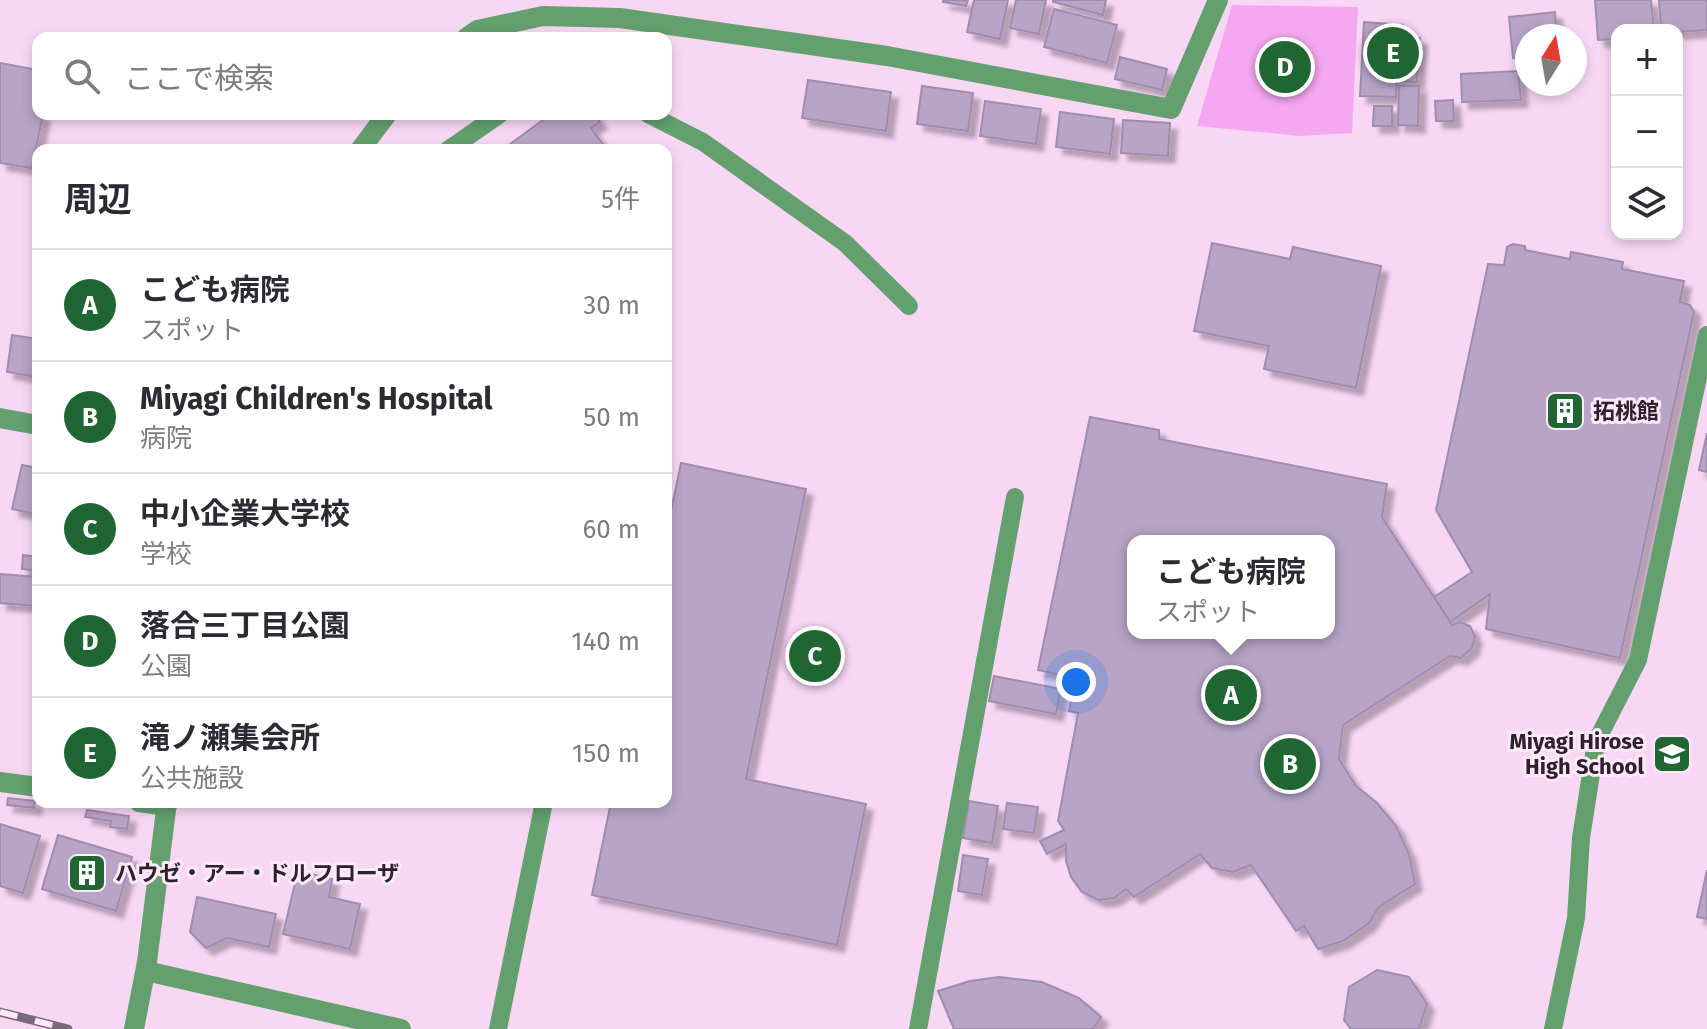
<!DOCTYPE html>
<html lang="ja">
<meta charset="utf-8">
<style>
body{margin:0;font-family:"Fira Sans","Noto Sans JP",sans-serif;background:#f7f7f7;color:#2b2b33}
.controls{position:absolute;right:24px;top:24px;display:grid;overflow:hidden;border-radius:16px;box-shadow:0 4px 12px #0003}
.controls button{width:72px;height:72px;display:grid;place-items:center;padding:0;border:0;border-bottom:2px solid #e1e1e2;background:#fff;color:#2b2b33;font:40px sans-serif}
.compass{position:absolute;left:1515px;top:24px;width:72px;height:72px;border-radius:50%;background:#fff;box-shadow:0 4px 12px #0003;rotate:11deg}
.you{position:absolute;left:1076px;top:682px;width:28px;height:28px;margin:-20px;border:6px solid #fff;border-radius:50%;background:#1a73e8;box-shadow:0 0 0 12px #1a73e833}
.badge{display:grid;place-items:center;width:52px;height:52px;border-radius:50%;background:#1f6633;color:#fff;font-size:26px;font-weight:700}
.pin{position:absolute;translate:-50% -50%;border:4px solid #fff;box-shadow:0 2px 8px #0006}
.popup{position:absolute;left:1127px;top:535px;width:208px;height:104px;box-sizing:border-box;display:grid;place-content:center;border-radius:16px;background:#fff;filter:drop-shadow(0 2px 6px #0005);font-size:26px;white-space:nowrap;color:#7c7c81}
.popup b{font-size:30px;color:#2b2b33}
.popup::after{content:'';position:absolute;left:50%;top:100%;margin-left:-16px;border:16px solid transparent;border-top-color:#fff}
.list{margin:0;padding:0;list-style:none}
h2{display:flex;justify-content:space-between;align-items:center;height:104px;margin:0;padding:0 32px;font-size:34px}
h2 small{font-size:26px;font-weight:400;color:#7c7c81}
.list li{display:grid;grid-template-columns:52px 1fr auto;gap:24px;align-items:center;box-sizing:border-box;height:112px;padding:0 32px;border-top:2px solid #e1e1e2}
.list b{display:block;font-size:30px;white-space:nowrap}
.list p{margin:0;font-size:26px;white-space:nowrap;color:#7c7c81}
.list em{font-size:26px;font-style:normal;color:#7c7c81}
.icon{flex:none;width:44px;height:44px;fill:none;stroke:currentColor;stroke-width:2;stroke-linecap:round;stroke-linejoin:round}
.map{position:relative;flex:none;width:1707px;height:1029px;overflow:hidden}
.search{position:absolute;background:#fff;box-shadow:0 4px 12px #0003;left:32px;top:32px;width:640px;height:88px;display:flex;align-items:center;gap:20px;box-sizing:border-box;padding:0 28px;border-radius:16px;color:#7c7c81;font-size:30px}
.panel{position:absolute;background:#fff;box-shadow:0 4px 12px #0003;left:32px;top:144px;width:640px;height:664px;border-radius:16px}
.map>svg:first-child{display:block}
.green{fill:#f6a7f1}
.building{fill:#b7a4c7;stroke:#9f8cae;stroke-width:2;fill-rule:evenodd;filter:url(#shadow)}
.lines{fill:none;stroke-linecap:round;stroke-linejoin:round}
.service{stroke:#63a06e;stroke-width:18}
.minor{stroke:#63a06e;stroke-width:20}
.tertiary{stroke:#63a06e;stroke-width:20}
.rail-casing{stroke:#7c687a;stroke-width:9}
.rail{stroke:#fde9fb;stroke-width:6;stroke-dasharray:18;stroke-linecap:butt}
.labels{text-anchor:middle;stroke-width:6;stroke-linejoin:round;paint-order:stroke}
.poi-label{font-size:22px;font-weight:bold;fill:#2d212c;stroke:#fde9fb;text-anchor:start}
</style>
<div class="map">
<svg width="1707" height="1029" viewBox="0 0 1707 1029">
<defs>
<filter id="shadow"><feDropShadow dx="7" dy="7" stdDeviation="2" flood-color="#0004"/></filter>
</defs>
<rect width="100%" height="100%" fill="#f8d7f5"/>
<!-- green -->
<polygon class="green" points="1232,5 1358,7 1352,133 1300,136 1197,126"/>
<!-- building -->
<g class="building">
<polygon points="943,0 968,0 966,6 943,2"/>
<polygon points="974,0 1008,0 1000,39 967,32"/>
<polygon points="1016,0 1046,0 1039,34 1010,28"/>
<polygon points="1053,0 1106,0 1103,15 1053,2"/>
<polygon points="1595,0 1651,0 1654,30 1617,30 1617,39 1598,40"/>
<polygon points="1659,0 1707,0 1707,30 1677,32 1677,30 1661,30"/>
<polygon points="1054,9 1117,25 1107,63 1044,47"/>
<polygon points="1555,12 1557,36 1527,36 1527,56 1513,58 1509,17"/>
<polygon points="1364,22 1403,25 1402,37 1420,38 1417,82 1397,81 1396,97 1360,96"/>
<polygon points="1120,57 1167,69 1162,90 1115,79"/>
<polygon points="0,63 38,70 38,114 43,114 32,168 0,163"/>
<polygon points="1518,71 1521,100 1462,102 1461,74"/>
<polygon points="808,80 891,92 886,131 802,118"/>
<polygon points="922,86 973,93 968,131 917,124"/>
<polygon points="1399,86 1419,86 1418,126 1398,125"/>
<polygon points="1453,100 1454,121 1436,121 1435,101"/>
<polygon points="985,101 1041,109 1036,144 980,136"/>
<polygon points="1374,106 1392,106 1392,126 1373,126"/>
<polygon points="1060,112 1114,119 1110,154 1056,147"/>
<polygon points="551,114 594,114 600,122 591,128 607,150 502,150"/>
<polygon points="1123,120 1170,123 1168,156 1121,153"/>
<polygon points="1212,243 1290,259 1293,247 1381,266 1356,388 1264,369 1269,346 1194,331"/>
<polygon points="1513,244 1525,246 1525,250 1570,259 1571,252 1623,262 1622,269 1684,281 1680,302 1690,305 1694,312 1620,658 1486,629 1490,594 1450,622 1434,597 1472,572 1436,510 1488,264 1504,265 1507,247"/>
<polygon points="12,335 38,339 38,377 7,372"/>
<path d="M1090,417L1159,430V439L1387,484L1382,517L1452,625L1460,622L1470,626L1475,637L1472,648L1461,658L1450,656L1343,725L1339,759L1356,786L1377,803L1396,826L1409,854L1415,884L1379,907L1369,923L1343,941L1318,949L1304,926L1296,931L1251,865L1233,872L1212,868L1200,854L1134,897L1126,889L1114,898L1099,900L1082,892L1071,877L1066,861V844L1047,854L1040,841L1064,830L1058,821L1078,713L1069,711L1075,678L1038,670ZM1133,541H1329V633H1133Z"/>
<polygon points="1707,433 1707,472 1699,470"/>
<polygon points="681,463 806,489 746,779 866,804 837,945 592,895 611,802 666,802 666,535"/>
<polygon points="22,465 38,468 38,515 12,509"/>
<polygon points="23,555 38,557 38,571 22,569"/>
<polygon points="0,574 38,577 38,606 0,603"/>
<polygon points="994,676 1061,689 1056,714 989,701"/>
<polygon points="8,798 35,801 34,808 7,805"/>
<polygon points="969,801 998,806 992,843 963,838"/>
<polygon points="1007,803 1038,807 1034,833 1003,829"/>
<polygon points="87,810 129,816 127,829 110,827 111,821 85,817"/>
<polygon points="0,824 40,836 23,893 0,886"/>
<polygon points="58,835 132,857 116,911 42,889"/>
<polygon points="963,855 988,859 982,895 958,891"/>
<polygon points="1707,870 1707,919 1697,917"/>
<polygon points="298,871 332,879 329,897 360,904 350,949 283,934"/>
<polygon points="197,897 276,914 269,947 227,938 206,948 190,932"/>
<polygon points="1377,970 1409,977 1427,1004 1419,1029 1351,1029 1344,1020 1349,987"/>
<polygon points="999,977 1042,982 1079,998 1101,1017 1093,1029 954,1029 938,991 970,981"/>
</g>
<g class="lines">
<!-- service -->
<g class="service">
<polyline points="648,114 703,142 845,243 909,306"/>
<polyline points="448,150 500,114"/>
<polyline points="498,1029 544,802"/>
<polyline points="918,1029 1015,497"/>
<polyline points="1553,1029 1576,918 1581,838 1596,742 1638,660 1707,335"/>
</g>
<!-- minor -->
<g class="minor">
<polyline points="466,38 477,30 543,16 620,18 887,56 1171,109 1218,0"/>
<polyline points="360,150 387,114"/>
<polyline points="0,418 38,425"/>
<polyline points="0,782 38,787"/>
<polyline points="139,802 167,806"/>
<polyline points="134,1029 147,962 167,802"/>
</g>
<!-- tertiary -->
<polyline class="tertiary" points="146,971 401,1029"/>
<!-- rail casing -->
<g class="rail-casing">
<polyline id="rail" points="0,1012 68,1029"/>
</g>
<!-- rail -->
<use href="#rail" class="rail"/>
</g>
<!-- icons -->
<defs>
<g id="building-square" transform="scale(2)"><rect x="-9" y="-9" width="18" height="18" rx="4" fill="#1f6633" stroke="#fde9fb"/><path d="M-4-6H4V6H1V3H-1V6H-4ZM-2.5-4.3h1.7v1.8h-1.7ZM.8-4.3h1.7v1.8H.8ZM-2.5-1h1.7V.8h-1.7ZM.8-1h1.7V.8H.8Z" fill="#fff"/></g>
<g id="school-square" transform="scale(2)"><rect x="-9" y="-9" width="18" height="18" rx="4" fill="#1f6633" stroke="#fde9fb"/><path d="M0-5L7-2L0 1L-7-2ZM-4 1L0 2.5L4 1V4Q0 6-4 4Z" fill="#fff"/></g>
</defs>
<g fill-rule="evenodd">
<use href="#building-square" x="1565" y="411"/>
<use href="#school-square" x="1672" y="754"/>
<use href="#building-square" x="87" y="873"/>
</g>
<g class="labels">
<!-- poi labels -->
<g class="poi-label">
<text x="1593" y="419">拓桃館</text>
<text x="1644" y="749" text-anchor="end">Miyagi Hirose<tspan x="1644" dy="25">High School</tspan></text>
<text x="115" y="881">ハウゼ・アー・ドルフローザ</text>
</g>
</g>
</svg>
<div class="controls">
<button>+</button>
<button>−</button>
<button><svg class="icon" aria-label="layers" viewBox="0 0 24 24"><path d="M12 4l9 5-9 5-9-5zM3 14l9 5 9-5"/></svg></button>
</div>
<svg class="compass" viewBox="-18 -18 36 36"><path d="M0-13l5 13h-10z" fill="#e53935"/><path d="M0 13l5-13h-10z" fill="#7c7c81"/></svg>
<div class="you"></div>
<div class="pin badge" style="left:1231px;top:695px">A</div>
<div class="popup"><b>こども病院</b>スポット</div>
<div class="pin badge" style="left:1290px;top:764px">B</div>
<div class="pin badge" style="left:815px;top:656px">C</div>
<div class="pin badge" style="left:1285px;top:67px">D</div>
<div class="pin badge" style="left:1393px;top:53px">E</div>
<div class="search"><svg class="icon" aria-label="search" viewBox="0 0 24 24"><circle cx="10" cy="10" r="6"/><path d="M15 15l6 6"/></svg>ここで検索</div>
<section class="panel">
<h2>周辺<small>5件</small></h2>
<ul class="list">
<li><span class="badge">A</span><div><b>こども病院</b><p>スポット</p></div><em>30 m</em></li>
<li><span class="badge">B</span><div><b>Miyagi Children's Hospital</b><p>病院</p></div><em>50 m</em></li>
<li><span class="badge">C</span><div><b>中小企業大学校</b><p>学校</p></div><em>60 m</em></li>
<li><span class="badge">D</span><div><b>落合三丁目公園</b><p>公園</p></div><em>140 m</em></li>
<li><span class="badge">E</span><div><b>滝ノ瀬集会所</b><p>公共施設</p></div><em>150 m</em></li>
</ul>
</section>
</div>
